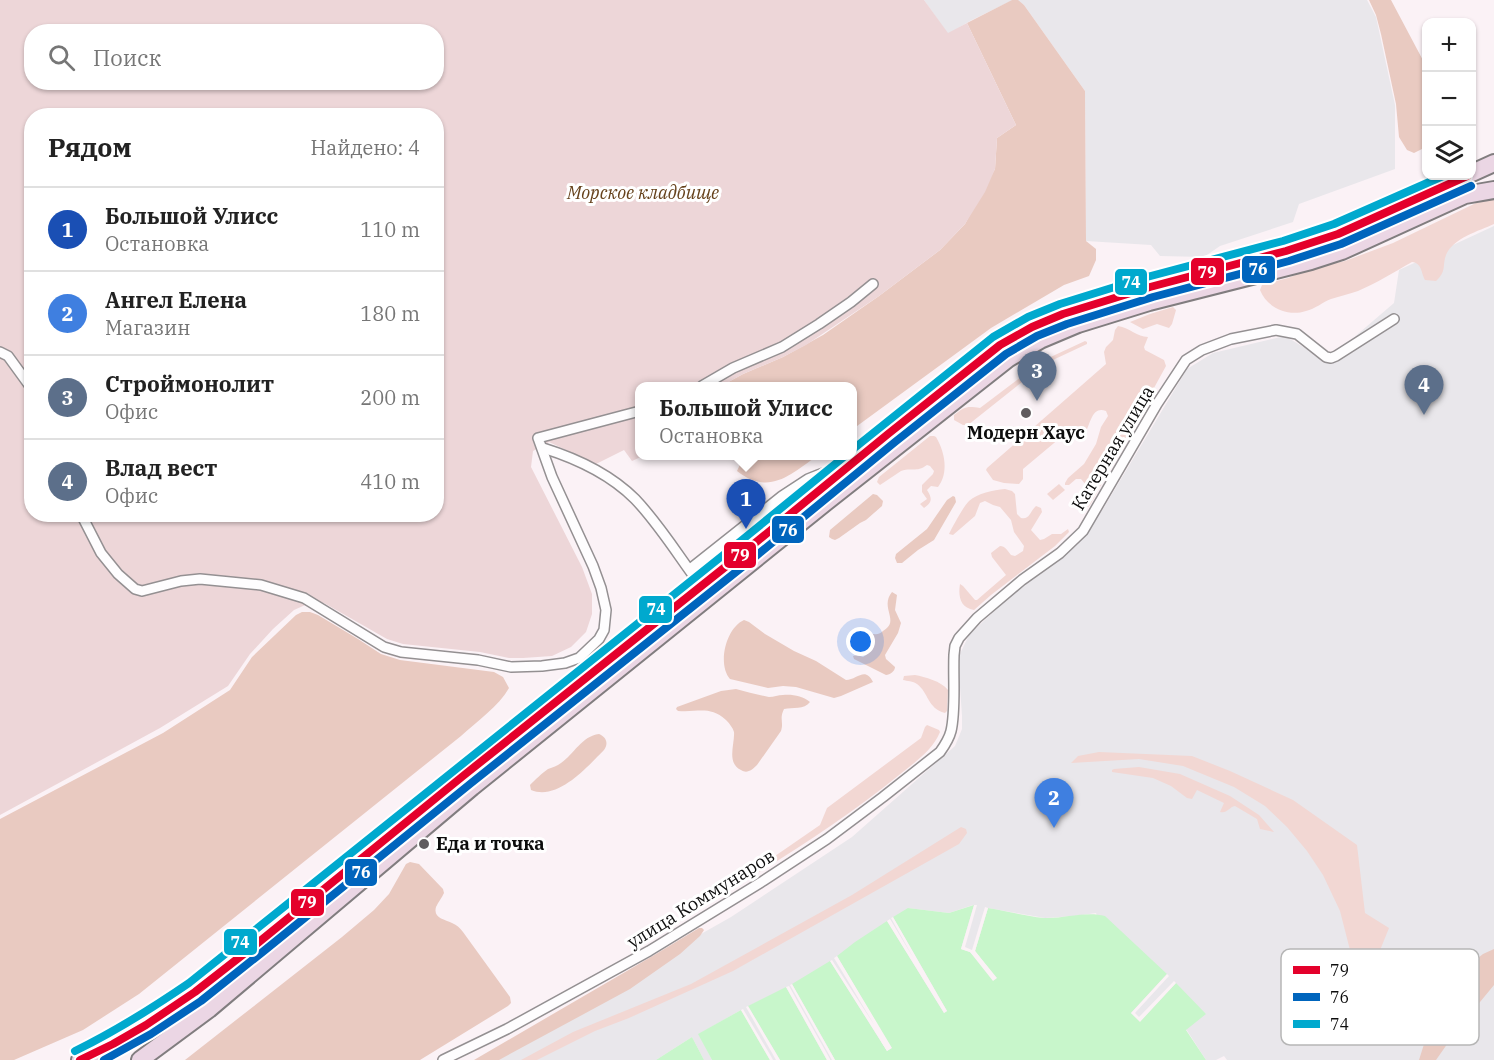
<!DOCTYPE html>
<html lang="ru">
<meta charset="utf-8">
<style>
body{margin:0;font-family:"IBM Plex Serif",serif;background:#f6f6f6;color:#222}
.controls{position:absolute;right:18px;top:18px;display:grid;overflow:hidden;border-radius:12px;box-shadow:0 2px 4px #0004}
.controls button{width:54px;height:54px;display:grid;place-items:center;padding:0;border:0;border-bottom:2px solid #e0e0e0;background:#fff;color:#222;font:30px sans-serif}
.you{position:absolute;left:861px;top:642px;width:21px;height:21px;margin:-15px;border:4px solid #fff;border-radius:50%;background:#1a73e8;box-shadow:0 0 0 9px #1a73e833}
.badge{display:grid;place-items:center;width:39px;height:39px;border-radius:50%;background:#db2777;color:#fff;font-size:20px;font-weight:700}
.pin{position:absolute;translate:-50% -50px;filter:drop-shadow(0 2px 3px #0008)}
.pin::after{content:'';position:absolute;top:32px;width:21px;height:18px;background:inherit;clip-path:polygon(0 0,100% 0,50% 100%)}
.popup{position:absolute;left:635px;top:382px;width:222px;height:78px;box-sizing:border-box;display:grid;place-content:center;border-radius:12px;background:#fff;filter:drop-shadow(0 2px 4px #0005);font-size:20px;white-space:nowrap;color:#767676}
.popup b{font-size:22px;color:#222}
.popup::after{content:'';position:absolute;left:50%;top:100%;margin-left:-12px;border:12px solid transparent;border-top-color:#fff}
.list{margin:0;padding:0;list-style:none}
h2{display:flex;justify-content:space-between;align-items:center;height:78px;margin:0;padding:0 24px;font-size:26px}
h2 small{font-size:20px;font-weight:400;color:#767676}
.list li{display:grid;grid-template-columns:39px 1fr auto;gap:18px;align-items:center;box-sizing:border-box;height:84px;padding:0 24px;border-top:2px solid #e0e0e0}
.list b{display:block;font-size:22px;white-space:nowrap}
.list p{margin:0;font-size:20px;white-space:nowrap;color:#767676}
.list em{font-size:20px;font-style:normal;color:#767676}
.icon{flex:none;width:33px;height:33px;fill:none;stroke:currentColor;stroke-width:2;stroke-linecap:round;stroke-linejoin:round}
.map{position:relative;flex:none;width:1494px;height:1060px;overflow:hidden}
.search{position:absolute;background:#fff;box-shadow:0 2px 4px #0004;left:24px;top:24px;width:420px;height:66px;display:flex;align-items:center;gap:15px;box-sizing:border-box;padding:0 21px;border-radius:24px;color:#767676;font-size:22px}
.panel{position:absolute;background:#fff;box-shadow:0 2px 4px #0004;left:24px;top:108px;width:420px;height:414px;border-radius:24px}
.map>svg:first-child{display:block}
.industrial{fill:#e9e7eb}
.green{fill:#f2d7d3}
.forest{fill:#e9cac1}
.cemetery{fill:#edd6d8;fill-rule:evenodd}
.water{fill:#c8f6cb}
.pier{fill:#fbf2f6}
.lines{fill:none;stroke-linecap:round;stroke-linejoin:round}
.minor-casing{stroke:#949092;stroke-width:12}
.trunk-casing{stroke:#817d7f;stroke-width:20}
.minor{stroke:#fefdfe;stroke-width:9}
.trunk{stroke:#ebd6e4;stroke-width:16}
.bus-1-casing{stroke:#fff;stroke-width:12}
.bus-2-casing{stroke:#fff;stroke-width:12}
.bus-3-casing{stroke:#fff;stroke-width:12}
.bus-1{stroke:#e4002b;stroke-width:8}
.bus-2{stroke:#0065bd;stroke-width:8}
.bus-3{stroke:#00a9ce;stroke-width:8}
.poi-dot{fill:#605d5f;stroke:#fff;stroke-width:2}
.labels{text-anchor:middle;stroke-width:6;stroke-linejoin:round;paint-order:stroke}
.park-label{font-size:18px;font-style:italic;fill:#66421c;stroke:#fff}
.poi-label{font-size:18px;font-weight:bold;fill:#0d0d0d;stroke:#fff}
.street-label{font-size:18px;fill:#0d0d0d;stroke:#fff}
.key{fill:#fff;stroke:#b6b6b6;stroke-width:1.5}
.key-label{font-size:16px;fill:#0d0d0d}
.line-badge{stroke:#fff;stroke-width:2}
.badge-label{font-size:16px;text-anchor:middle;font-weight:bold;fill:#fff}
</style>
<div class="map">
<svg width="1494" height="1060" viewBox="0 0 1494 1060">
<rect width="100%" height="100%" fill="#fbf2f6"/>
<!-- industrial -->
<g class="industrial">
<polygon points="924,0 1013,0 970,21 948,34"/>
<polygon points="1016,0 1367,0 1376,17 1395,105 1395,169 1299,204 1293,222 1220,246 1204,257 1160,256 1151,245 1086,241 1085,91 1024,5"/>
<polygon points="1494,226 1494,1060 1227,1060 1224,1056 1216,1060 1206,1060 1186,1029 1206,1013 1140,1022 1131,1013 1096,913 1075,916 1045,918 988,908 975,951 961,949 973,905 949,913 908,908 947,1011 892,1048 793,984 835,1060 827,1060 786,988 749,1006 780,1060 770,1060 741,1010 699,1034 712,1060 704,1060 692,1037 656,1060 479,1060 731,917 852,837 955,746 962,729 962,716 958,658 969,635 1027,580 1053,562 1083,538 1103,509 1187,369 1213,353 1285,336 1305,348 1324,363 1394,303 1399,270"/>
</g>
<!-- green -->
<g class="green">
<path d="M1494,199V224C1479,231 1453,238 1446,255C1442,266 1447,271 1436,281L1425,280C1421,273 1422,263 1412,262C1394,272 1377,283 1358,291C1350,294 1340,296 1331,299C1323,302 1315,309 1306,311C1288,317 1267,308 1260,290L1262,285L1288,278L1313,268L1345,261L1393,243L1476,203Z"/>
<polygon points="1173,307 1176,310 1172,324 1169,328 1157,324 1143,329 1130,322 1150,314"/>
<path d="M1118,326C1130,328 1137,337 1148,337L1144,347L1145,350L1164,360L1166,366L1090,505L1088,507L1086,506L1090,497L1091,491L1081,479H1076L1069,485H1065V483L1068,478L1084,464L1096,444L1101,427L1108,416L1106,411C1093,406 1091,421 1087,429L1082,431L1076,427L1072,428L1023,469V479L1019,484L1004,483L993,480L986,470L987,468L1106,364L1104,352L1106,347L1113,340L1115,330Z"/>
<path d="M1085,341L1087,342V344L1055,359L1037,370L968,425H963L954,420V415C965,407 966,406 980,408L1042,361Z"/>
<path d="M930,436H934L936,437C945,452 949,473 938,487L931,486L927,490C932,498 933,502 924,508L920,504L927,499L922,492V485L933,474L934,471L930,466L927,465C916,473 911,467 901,471L880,485L877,482L879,477Z"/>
<polygon points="1059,484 1065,490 1053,500 1047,494"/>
<path d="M1005,489L1012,491L1015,494L1017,514L1021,518C1030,520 1030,511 1036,506L1041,508L1042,512L1031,530L1040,540L1044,539L1052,534H1061L1068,529L1069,532L1055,546L991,595L974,610C960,608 958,596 960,584L963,586L975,600H977L1006,575L992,557L991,553L1000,546C1005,546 1008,551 1011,555L1015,556L1023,551L1024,546L1014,532L1011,520L1000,507L993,505L985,501L980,503L975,516L953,535L949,534C953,526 963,507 969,501C978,493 993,490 1005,489Z"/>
<path d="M915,675C925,677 941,681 948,690L947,711L945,713C927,708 929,693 917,684C913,681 907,681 903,680L904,676Z"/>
<path d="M927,725L939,730L940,732C932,751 915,762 899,775C841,822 777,862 712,901H709L710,897L716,892L756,869L820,825L827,808L921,738L925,727Z"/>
<polygon points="1099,752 1192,756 1230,771 1293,800 1357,845 1365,913 1389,928 1353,1017 1350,1019 1348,1014 1352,993 1350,950 1340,911 1323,875 1307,851 1287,827 1265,806 1234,787 1183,766 1139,759 1071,763 1078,756"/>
<path d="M1139,767L1180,774L1230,796L1259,815L1274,832L1260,829L1257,819L1235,806C1229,807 1227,814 1220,812L1224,803L1197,790L1192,799L1187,798L1171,786L1153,778L1112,772V770L1114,769Z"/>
<polygon points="961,827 966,829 967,833 959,844 733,971 629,1018 595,1031 537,1060 521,1060 573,1032 691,984 852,895"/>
</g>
<!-- forest -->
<g class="forest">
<polygon points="1012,0 1018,0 1024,5 1085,91 1086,241 1096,249 1096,260 1089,276 1064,285 991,328 853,429 852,386 721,386 743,374 783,357 823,335 879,296 940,250 965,224 995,169 997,138 1016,125 967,23"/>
<polygon points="1369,0 1391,0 1426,66 1426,147 1414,153 1407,150 1399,137 1396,104 1381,34 1376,15"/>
<path d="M744,456H817C790,475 769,496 737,471Z"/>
<polygon points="873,494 877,495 883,501 882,506 866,520 860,523 839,538 835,540 832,539 829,537 830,530"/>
<polygon points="953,496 955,497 956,502 934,540 918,550 902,563 897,563 895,558 896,554 927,529 947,500"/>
<path d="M892,592L897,595L895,610L901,623L898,633L885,655L886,659L895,667C895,671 890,675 886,675L854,659L853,656L857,655L863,657L866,655L870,647L861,641V639L864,632C868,632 870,634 874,634C877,635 881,633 883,631C901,621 879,608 892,592Z"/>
<path d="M302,612H310L318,615L358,639L381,654L400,660L494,672L503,677L509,688C499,706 476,722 461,736L139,994L83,1030L14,1060H0V819L163,733L230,690L252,657L296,615Z"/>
<path d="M744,620L749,622L765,634L794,651L816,661L846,680C857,680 865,666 873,682L841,696L834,698L796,687L783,686L768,688L730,679C717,664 726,628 744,620Z"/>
<path d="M736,689C747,692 758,695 769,697C774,697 778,695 783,695C792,694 803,696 810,702C804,710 793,707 784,709C779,719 784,722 781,731L757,765C752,770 747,774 741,770C726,763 735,744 734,732C733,728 729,723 726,720C709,705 697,713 678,711L676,709L677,707L721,691Z"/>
<path d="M599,734C606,737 609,743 604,750C587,767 558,801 531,790L530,785C535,780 542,773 548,769C553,767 557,766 561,763C574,754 582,736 599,734Z"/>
<path d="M410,862L419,864L443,889L444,893C442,898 438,902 436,907C433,918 444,919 452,923C457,925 460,928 463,932L510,997L511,1003L508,1006L420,1060H185L342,937L374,910L389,894L406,864Z"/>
<polygon points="699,928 702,928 704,930 700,936 680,954 630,989 499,1060 474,1060 656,954"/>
<polygon points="1494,949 1494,985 1457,1030 1436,1060 1419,1060 1431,1022 1430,1000 1432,995 1439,989 1455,983 1473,962 1483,954"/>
</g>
<!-- cemetery -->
<path class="cemetery" d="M0,0H924L948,33L967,23L1016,125L997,138L995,169L985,192L965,224L940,250L879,296L806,345L783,357L743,374L721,386H640V456H643L632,461L624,450L596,464L549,442L533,451L531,467L582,567L592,594V614L586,632L571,647L552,656L523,658H509L480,652L403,644L387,639L324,603L312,602L294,610L273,629L250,654L228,686L160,728L0,815ZM32,32H436V82H32ZM32,116H436V514H32Z"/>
<!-- water -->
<g class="water">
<path d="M974,905L961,949L970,952L996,978L975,951L988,908C1006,911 1025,916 1044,918C1064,919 1085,911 1105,916L1167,974L1131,1013L1140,1021L1176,983L1206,1014L1186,1030L1206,1060H835L792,984L830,961L887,1051L891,1048L837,956L855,942L887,921L944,1013L947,1011L893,917L908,908L949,913Z"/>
<polygon points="786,987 827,1060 780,1060 748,1006"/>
<polygon points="741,1010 770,1060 712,1060 698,1034"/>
<polygon points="692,1037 704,1060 656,1060"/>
</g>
<!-- pier -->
<g class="pier">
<polygon points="974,905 977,905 965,947 972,950 985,907 988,908 975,951 997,978 993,981 970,952 961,949"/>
<polygon points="893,917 947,1011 944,1013 887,921 890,919 914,959 891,918"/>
<polygon points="837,956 892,1048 887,1051 830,961 832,960 875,1026 834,958"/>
<polygon points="1167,974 1169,976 1135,1013 1139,1017 1174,981 1176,983 1140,1022 1131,1013"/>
<polygon points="792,984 835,1060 832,1060 790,985"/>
<polygon points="789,986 830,1059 830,1060 827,1060 786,987"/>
<polygon points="748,1006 780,1060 776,1060 746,1007"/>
<polygon points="743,1009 772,1058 773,1060 770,1060 741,1010"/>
</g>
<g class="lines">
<!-- minor casing -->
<g class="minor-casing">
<g id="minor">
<polyline points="0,352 8,356 32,389"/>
<polyline points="702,386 733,368 782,347 819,324 851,302 873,284"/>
<path d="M543,448C575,458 610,474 635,499C660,525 679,557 701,586"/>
<polyline points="81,514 101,553 118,574 135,589 142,591 181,581 200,579 261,585 304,598 384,647 401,652 478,660 511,667 542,666 565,663 579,658 599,639 604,630 606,610 601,588 593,566 552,477 538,438 640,411"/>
<polyline points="690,569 782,496 808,479 818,475 826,472 839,472"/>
<path d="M443,1060L507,1029L649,951L763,881L827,839L883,797L940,752C945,745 949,739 951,731C956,710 953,678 954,655L955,646L959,638L977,618L1022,580L1060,553L1083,531L1157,404L1186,360L1202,350L1231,339L1276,330L1297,334L1326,357L1331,358L1336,356L1394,319"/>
</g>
</g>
<!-- trunk casing -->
<g class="trunk-casing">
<g id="trunk">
<polyline points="1472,173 1494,163"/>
<polyline points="80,1060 113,1044 146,1025 195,992 259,942 463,776 749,548 888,434 1000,345 1032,327 1063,314 1150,287 1286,251 1338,234 1467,176"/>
<polyline points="140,1060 209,1009 472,787 826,502 1009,358 1040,340 1078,324 1149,302 1311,261 1342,251 1465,195 1494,190"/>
</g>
</g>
<!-- minor -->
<use href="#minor" class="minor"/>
<!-- trunk -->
<use href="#trunk" class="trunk"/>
<!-- bus-1 casing -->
<g class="bus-1-casing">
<polyline id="bus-1" points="80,1060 113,1044 146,1025 195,992 259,942 463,776 749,548 888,434 1000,345 1032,327 1063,314 1150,287 1286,251 1338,234 1467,176"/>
</g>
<!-- bus-2 casing -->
<g class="bus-2-casing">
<polyline id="bus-2" points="104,1060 151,1034 201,1001 265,950 470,784 756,556 895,442 1006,354 1037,336 1067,324 1153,297 1289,261 1341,244 1471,186"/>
</g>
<!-- bus-3 casing -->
<g class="bus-3-casing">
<g id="bus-3">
<polyline points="852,450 993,337 1028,317 1060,304 1147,277 1283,241 1334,224 1443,176"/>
<path d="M75,1051C116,1031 151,1009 189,983L742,540L845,456"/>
</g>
</g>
<!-- bus-1 -->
<use href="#bus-1" class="bus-1"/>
<!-- bus-2 -->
<use href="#bus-2" class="bus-2"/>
<!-- bus-3 -->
<use href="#bus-3" class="bus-3"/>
</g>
<!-- markers -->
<g class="poi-dot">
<circle cx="1026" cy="413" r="6"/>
<circle cx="424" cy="844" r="6"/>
</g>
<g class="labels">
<!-- park labels -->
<g class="park-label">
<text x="643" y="199">Морское кладбище</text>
</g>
<!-- poi labels -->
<g class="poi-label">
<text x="1026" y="439">Модерн Хаус</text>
<text x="436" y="850" text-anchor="start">Еда и точка</text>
</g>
<!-- street labels -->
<g class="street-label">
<text transform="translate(1113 448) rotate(-59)" y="6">Катерная улица</text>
<text transform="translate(701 899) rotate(-32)" y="6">улица Коммунаров</text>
</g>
</g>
<!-- legend -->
<rect x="1281" y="949" width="198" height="96" rx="9" class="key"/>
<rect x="1293" y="966" width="27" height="8" fill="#e4002b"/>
<rect x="1293" y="993" width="27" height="8" fill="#0065bd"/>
<rect x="1293" y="1020" width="27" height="8" fill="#00a9ce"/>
<g class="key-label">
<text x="1330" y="976">79</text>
<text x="1330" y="1003">76</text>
<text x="1330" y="1030">74</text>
</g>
<g class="line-badge">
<rect x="1241" y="255" width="35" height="29" rx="6" fill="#0065bd"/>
<rect x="1190" y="257" width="35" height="29" rx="6" fill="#e4002b"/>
<rect x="1114" y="268" width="34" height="28" rx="6" fill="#00a9ce"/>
<rect x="771" y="515" width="34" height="29" rx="6" fill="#0065bd"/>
<rect x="723" y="541" width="34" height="28" rx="6" fill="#e4002b"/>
<rect x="638" y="595" width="35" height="29" rx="6" fill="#00a9ce"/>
<rect x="344" y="858" width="34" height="29" rx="6" fill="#0065bd"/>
<rect x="290" y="888" width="35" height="29" rx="6" fill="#e4002b"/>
<rect x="223" y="928" width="35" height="28" rx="6" fill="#00a9ce"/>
</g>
<g class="badge-label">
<text x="1258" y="275">76</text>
<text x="1207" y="278">79</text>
<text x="1131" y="288">74</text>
<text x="788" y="536">76</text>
<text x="740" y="561">79</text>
<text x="656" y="615">74</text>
<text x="361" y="878">76</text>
<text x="307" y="908">79</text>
<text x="240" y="948">74</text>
</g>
</svg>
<div class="controls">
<button>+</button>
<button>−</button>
<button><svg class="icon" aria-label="layers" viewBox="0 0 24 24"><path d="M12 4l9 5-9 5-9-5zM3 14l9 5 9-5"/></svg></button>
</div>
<div class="you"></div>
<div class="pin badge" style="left:746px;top:529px;background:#1a4fb4">1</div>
<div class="popup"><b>Большой Улисс</b>Остановка</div>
<div class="pin badge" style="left:1054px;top:828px;background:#3f7fe0">2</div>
<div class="pin badge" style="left:1037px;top:401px;background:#5c6f8a">3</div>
<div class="pin badge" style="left:1424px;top:415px;background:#5c6f8a">4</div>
<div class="search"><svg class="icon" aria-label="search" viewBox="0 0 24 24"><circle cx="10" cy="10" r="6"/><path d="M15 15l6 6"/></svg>Поиск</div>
<section class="panel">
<h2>Рядом<small>Найдено: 4</small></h2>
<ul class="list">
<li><span class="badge" style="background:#1a4fb4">1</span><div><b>Большой Улисс</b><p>Остановка</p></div><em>110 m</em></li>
<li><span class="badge" style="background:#3f7fe0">2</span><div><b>Ангел Елена</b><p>Магазин</p></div><em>180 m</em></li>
<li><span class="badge" style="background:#5c6f8a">3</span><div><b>Строймонолит</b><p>Офис</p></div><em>200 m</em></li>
<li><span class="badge" style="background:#5c6f8a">4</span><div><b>Влад вест</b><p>Офис</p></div><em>410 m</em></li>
</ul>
</section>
</div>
